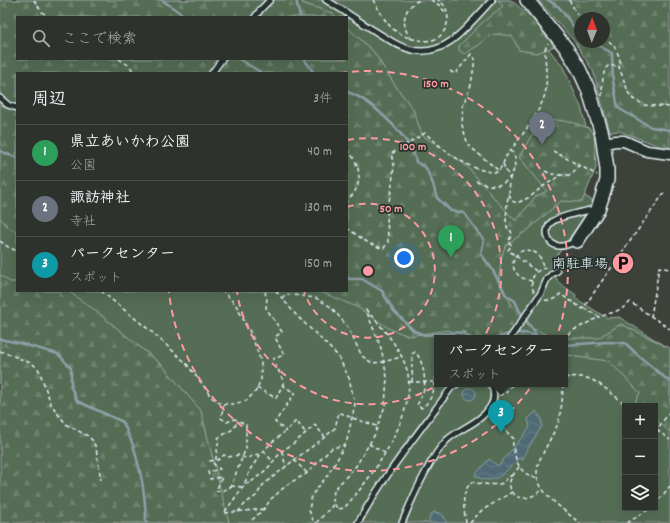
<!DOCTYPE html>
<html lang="ja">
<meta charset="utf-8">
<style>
body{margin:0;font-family:Dekko,"Klee One",sans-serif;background:#353a34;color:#f1f3f6}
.controls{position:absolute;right:12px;bottom:12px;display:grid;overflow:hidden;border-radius:0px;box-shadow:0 4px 16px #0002}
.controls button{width:36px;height:36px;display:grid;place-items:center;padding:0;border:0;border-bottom:1px solid #484d48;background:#2d322c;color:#f1f3f6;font:20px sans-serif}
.compass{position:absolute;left:574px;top:12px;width:36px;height:36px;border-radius:50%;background:#2d322c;box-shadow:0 4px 16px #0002;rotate:1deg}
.you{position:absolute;left:404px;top:258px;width:14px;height:14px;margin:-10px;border:3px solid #fff;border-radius:50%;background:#1a73e8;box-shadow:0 0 0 6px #1a73e833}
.badge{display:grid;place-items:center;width:26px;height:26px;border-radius:50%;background:#bca0f2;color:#fff;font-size:13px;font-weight:700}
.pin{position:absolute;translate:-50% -33px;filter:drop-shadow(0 1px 2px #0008)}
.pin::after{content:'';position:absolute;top:21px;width:14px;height:12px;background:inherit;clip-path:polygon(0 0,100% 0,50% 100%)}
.popup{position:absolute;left:434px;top:335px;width:134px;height:52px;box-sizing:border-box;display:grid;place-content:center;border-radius:0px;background:#2d322c;filter:drop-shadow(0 1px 3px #0005);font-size:13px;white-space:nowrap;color:#a7aaa9}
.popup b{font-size:15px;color:#f1f3f6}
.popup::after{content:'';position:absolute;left:50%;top:100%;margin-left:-8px;border:8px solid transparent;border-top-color:#2d322c}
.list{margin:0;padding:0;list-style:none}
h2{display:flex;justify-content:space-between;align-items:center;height:52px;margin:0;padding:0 16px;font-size:17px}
h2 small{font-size:13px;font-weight:400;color:#a7aaa9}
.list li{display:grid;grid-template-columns:26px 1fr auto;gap:12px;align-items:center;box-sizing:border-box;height:56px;padding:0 16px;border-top:1px solid #484d48}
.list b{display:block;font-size:15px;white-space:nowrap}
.list p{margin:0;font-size:13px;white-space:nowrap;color:#a7aaa9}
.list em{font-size:13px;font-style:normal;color:#a7aaa9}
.icon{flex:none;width:22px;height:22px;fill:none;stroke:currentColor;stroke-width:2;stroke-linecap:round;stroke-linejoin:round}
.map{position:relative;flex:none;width:670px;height:523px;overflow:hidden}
.search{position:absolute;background:#2d322c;box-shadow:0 4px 16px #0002;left:16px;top:16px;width:332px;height:44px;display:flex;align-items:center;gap:10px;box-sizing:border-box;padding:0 14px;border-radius:0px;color:#a7aaa9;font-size:15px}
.panel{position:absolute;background:#2d322c;box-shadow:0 4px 16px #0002;left:16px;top:72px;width:332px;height:220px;border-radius:0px}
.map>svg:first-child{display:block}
.green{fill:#546d54;stroke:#9eafa6;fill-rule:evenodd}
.forest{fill:url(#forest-firs);stroke:#9eafa6;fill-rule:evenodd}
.water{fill:url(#water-waves);stroke:#8ca1a9}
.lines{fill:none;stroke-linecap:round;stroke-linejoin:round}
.stream{stroke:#8ca1a9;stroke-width:2.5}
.service-casing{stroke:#e8f1f8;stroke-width:8}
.minor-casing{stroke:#e8f1f8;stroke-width:13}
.tertiary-casing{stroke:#e8f1f8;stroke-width:16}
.path{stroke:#e8f1f8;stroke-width:1.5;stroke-dasharray:4 3;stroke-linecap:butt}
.service{stroke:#26332d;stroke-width:5}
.minor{stroke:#26332d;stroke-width:10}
.tertiary{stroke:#26332d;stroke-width:13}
.ring{fill:none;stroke:#ff9aa2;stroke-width:2;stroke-dasharray:7 5}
.labels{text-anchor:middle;stroke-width:3.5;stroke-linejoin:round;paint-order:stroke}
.poi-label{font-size:14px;fill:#e8f1f8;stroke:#26332d;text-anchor:end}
.centre{fill:#ff9aa2;stroke:#26332d;stroke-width:2}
.ring-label{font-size:12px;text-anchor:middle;font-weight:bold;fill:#ff9aa2;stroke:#26332d;stroke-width:3.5;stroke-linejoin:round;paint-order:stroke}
</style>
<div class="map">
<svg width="670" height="523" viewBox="0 0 670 523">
<defs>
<pattern id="forest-firs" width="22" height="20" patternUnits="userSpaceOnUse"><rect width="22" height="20" fill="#546d54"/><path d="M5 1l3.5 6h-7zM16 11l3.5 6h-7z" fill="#6d826d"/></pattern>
<pattern id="water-waves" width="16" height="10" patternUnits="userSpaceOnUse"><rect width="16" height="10" fill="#4f6b75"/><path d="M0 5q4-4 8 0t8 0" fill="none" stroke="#688189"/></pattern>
</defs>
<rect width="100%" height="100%" fill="#3c423a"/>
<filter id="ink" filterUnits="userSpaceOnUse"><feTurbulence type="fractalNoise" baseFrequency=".025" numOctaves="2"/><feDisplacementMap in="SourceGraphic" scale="8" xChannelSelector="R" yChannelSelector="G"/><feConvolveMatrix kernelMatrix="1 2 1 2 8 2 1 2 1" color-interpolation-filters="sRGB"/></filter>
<g filter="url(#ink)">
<!-- green -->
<path class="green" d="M0,0H510L563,67L581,107L594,159L532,165L595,202L551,264L558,282L576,295L575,298L607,318L619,317L670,349V523H96L0,411ZM17,17H347V59H17ZM17,73H347V291H17ZM437,338H565V384H437ZM625,406H655V508H625Z"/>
<!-- forest -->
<g class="forest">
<polygon points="0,0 304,0 302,3 332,13 336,17 17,17 17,59 347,59 347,27 373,51 397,88 413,109 422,135 466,165 494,198 516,221 535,197 547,191 519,157 540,121 558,120 574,123 589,128 594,134 596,168 582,202 561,201 529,229 505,246 501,260 499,279 510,302 527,326 554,338 474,338 448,330 409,336 390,329 357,307 323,293 310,291 347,291 347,73 17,73 17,231 10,229 0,218"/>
<polygon points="498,0 511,0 533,19 555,46 537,53 519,50 512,36 496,34 489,36 479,45 464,54 459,50 459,46 484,21 503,6"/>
<path d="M538,0H670V150L619,131L610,132L593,71L574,41ZM580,18H604V42H580Z"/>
<polygon points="0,275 10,282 17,282 17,291 68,291 96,311 162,365 201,411 229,523 0,523"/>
<polygon points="621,324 670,348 670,432 655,419 655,406 639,406 635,402 640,393 609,361 577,357 565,354 565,338 598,338"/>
</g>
<!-- water -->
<g class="water">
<circle cx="470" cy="394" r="6"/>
<path d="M536,411L541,418L542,426L525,453L523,460L519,458C507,470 493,489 475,475L489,459L498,466L515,446L530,427L528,419Z"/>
<path d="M434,512C442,513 445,515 446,523H429C429,518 429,515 434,512Z"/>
</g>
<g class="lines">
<!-- stream -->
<g class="stream">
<polyline points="162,0 186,17"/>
<polyline points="296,0 300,17"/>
<polyline points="548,0 559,7 580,35"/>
<polyline points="592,42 612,53 613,81 618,108 651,127 670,130"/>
<polyline points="239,59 262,73"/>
<polyline points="304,59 314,73"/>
<path d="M347,92C369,98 401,130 412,150C414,153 415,158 416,162L426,168L433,184L437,198L451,211L464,213L484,240L481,254L492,269L506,295L515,301L519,310L537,336"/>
<polyline points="0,151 17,158"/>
<polyline points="347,277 349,279 362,279 382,291 393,310 414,331 425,335 463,332 470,338"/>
<path d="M498,338C512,331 528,332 542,338"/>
<path d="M0,339L19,343L58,354L71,368V387L77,401L123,422C126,430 131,439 134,448C141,472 146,498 146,523"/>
<polyline points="565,345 608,342 625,343 640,357 670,382"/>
</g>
<!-- service casing -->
<g class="service-casing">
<g id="service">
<path d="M326,0C341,9 356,19 370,28C397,45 420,63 451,41C465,31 480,13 492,0"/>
<polyline points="255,17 261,9 270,0"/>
<polyline points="212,73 222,59"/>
<polyline points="0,98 8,105 17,108"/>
<path d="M577,241C571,243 564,247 559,246C546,245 543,228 553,221C563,215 583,212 595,209"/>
<polyline points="510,338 541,293 547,279 552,274 557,271"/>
<path d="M358,523C384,475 419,432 451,388L457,384"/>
<path d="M402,523C409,506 416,490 425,473C431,461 437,450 447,440C460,428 480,423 490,407C495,400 494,391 491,384"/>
</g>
</g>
<!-- minor casing -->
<g class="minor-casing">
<polyline id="minor" points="603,143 616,141 624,141 647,151 670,154"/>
</g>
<!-- tertiary casing -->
<g class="tertiary-casing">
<polyline id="tertiary" points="527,0 566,48 579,69 589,91 602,134 607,169 607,180 602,197 598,209 577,241"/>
</g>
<!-- path -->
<g class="path">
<polyline points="34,0 42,12 49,17"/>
<path d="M373,0C380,11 386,25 397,32C407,39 431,46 441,35C450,26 451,7 438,0"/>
<polyline points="431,0 439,5 446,13"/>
<polyline points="569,0 577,14 582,18"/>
<polyline points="604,36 614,46 619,56 620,61 619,67 629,94 633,99 645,105 670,107"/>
<path d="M411,39C410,36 407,33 406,30C401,17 408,4 420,0"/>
<polyline points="119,59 130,66 134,73"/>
<polyline points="450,71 455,74 471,54 475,59 471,85 463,105 462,125 468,145 499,171"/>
<path d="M602,96C602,89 602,70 608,66C611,65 616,66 619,67"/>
<path d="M347,150C359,162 363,178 354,193C352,196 349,198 347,200"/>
<polyline points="553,151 597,175"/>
<polyline points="503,164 510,179 509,195 507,202 506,223 508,230 511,231 512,234 508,242 512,245 508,250 536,271"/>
<polyline points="545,171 551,174 561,175"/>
<path d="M476,181C480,182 484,184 488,185C509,188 518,171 514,153L510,151"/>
<polyline points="509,195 512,201 517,203 530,197 542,187 561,175 569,175 572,174 579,165"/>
<path d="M347,228C357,235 373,248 384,248L388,242L387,212L392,185L394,165L391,154L425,133C442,148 460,164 482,170C487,172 493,172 498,172L503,164L505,158C519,138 542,113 546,89C547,76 545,62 545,49L548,43"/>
<polyline points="0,241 8,247 17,251"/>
<path d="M532,281C500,275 514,242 534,252C536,253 538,254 539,256C542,259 542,264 543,268"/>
<polyline points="101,291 153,333 185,362 203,385 211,397 221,404 234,404 246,401 256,391 261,379 261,362 252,336 236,305 223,291"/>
<polyline points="276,291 296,315 317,335 338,356 349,378 355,404 347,440 338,458 327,476 312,495 309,510 314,523"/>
<path d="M534,292C528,280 535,268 548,268"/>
<polyline points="282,298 286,294 316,298 331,307 347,326 362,356 372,363 383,362 401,357"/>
<path d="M545,300C552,301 555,299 560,294L583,309L597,288L664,193"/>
<path d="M584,308L599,317C610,313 622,311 630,302L670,329"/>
<path d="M366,310C382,327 399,346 406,367C421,410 372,478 344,508L338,509L334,504L333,499L334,490L356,466L374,436L385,406L387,377L381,348Z"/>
<polyline points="651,317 659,267 670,269"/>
<polyline points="562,338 574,330 599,317"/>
<polyline points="0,351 16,357 33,364 39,370 51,404 58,414 67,425 88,436 93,441 96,448 101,480"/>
<path d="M565,378C570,377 576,376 581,377C597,378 614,396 627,406"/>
<polyline points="409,382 437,382"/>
<path d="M412,382C413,372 411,364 412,354L415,352C423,359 426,380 424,389C422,395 420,400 417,405L421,408C435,400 435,382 437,367"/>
<path d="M563,384L562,403L558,424L539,461C532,482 545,494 560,507C566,512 573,518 580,523"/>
<polyline points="282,385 295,393 275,422 286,431"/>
<polyline points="257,388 276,398 284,382 273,359 284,355 275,337 282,332 266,308 267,298 265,293 267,291"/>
<polyline points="499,395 505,394 513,384"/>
<path d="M224,404L221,418L227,422L235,419L246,425V448L231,486L230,487L224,490L216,491L222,477L210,479L208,472L220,469L210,461L218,460L224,455L228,457L239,455C249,462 251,454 261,454"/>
<path d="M491,417L514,439C512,443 513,446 514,451C517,466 522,475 538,478"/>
<polyline points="655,428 657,430 670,411"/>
<polyline points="657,430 670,440"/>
<polyline points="369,444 385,453"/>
<polyline points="264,451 273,462"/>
<polyline points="282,452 286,467"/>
<path d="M216,460C216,452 219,446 218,438L233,429L238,421"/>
<polyline points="294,460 307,473"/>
<path d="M519,467C516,471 512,476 510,481C509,485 510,490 513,493C521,503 534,496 542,490"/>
<polyline points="245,484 250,483 267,469 282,451 294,443 315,425 325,437"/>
<polyline points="231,486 243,487"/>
<polyline points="655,505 670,486"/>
<polyline points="264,509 224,513 243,487 251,468 261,454 272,442 286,431 296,421 306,433"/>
<polyline points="238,512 246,503 256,496 263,485 294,460 325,437 335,428 339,412 352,418 377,426"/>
<polyline points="252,520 264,509 271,499 288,484 306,474 332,448 344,445"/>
<polyline points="316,523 334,504"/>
<path d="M466,523C464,509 460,492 472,482C479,484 497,486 503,483C507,480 506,477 513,475"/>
<polyline points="470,523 481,511 512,492"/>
<polyline points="627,523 651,508"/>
</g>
<!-- service -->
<use href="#service" class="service"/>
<!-- minor -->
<use href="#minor" class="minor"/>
<!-- tertiary -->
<use href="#tertiary" class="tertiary"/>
</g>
</g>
<!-- distance rings -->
<g class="ring">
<path d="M347 207A67 67 0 1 1 304 291"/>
<path d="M347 140A133 133 0 1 1 237 292"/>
<path d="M340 73A200 200 0 1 1 169 292"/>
</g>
<!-- icons -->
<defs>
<g id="parking-disc" transform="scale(1.15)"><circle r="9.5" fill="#ff9aa2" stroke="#26332d"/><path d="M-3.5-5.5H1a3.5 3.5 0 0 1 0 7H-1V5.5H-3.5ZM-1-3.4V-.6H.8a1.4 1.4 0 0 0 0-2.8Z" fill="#111"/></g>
</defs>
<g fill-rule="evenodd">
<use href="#parking-disc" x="623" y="263"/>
</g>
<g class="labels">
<!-- poi labels -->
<g class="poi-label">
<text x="608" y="268">南駐車場</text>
</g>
</g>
<circle cx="368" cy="271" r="6" class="centre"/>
<g class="ring-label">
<text x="436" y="87">150 m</text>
<text x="413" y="150">100 m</text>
<text x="391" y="212">50 m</text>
</g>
</svg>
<div class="controls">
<button>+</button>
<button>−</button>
<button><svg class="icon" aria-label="layers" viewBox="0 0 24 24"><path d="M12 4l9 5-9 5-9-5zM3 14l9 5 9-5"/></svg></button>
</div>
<svg class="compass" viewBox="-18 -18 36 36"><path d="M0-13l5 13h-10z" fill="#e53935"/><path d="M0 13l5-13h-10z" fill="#a7aaa9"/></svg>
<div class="you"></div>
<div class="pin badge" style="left:451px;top:258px;background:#2e9e5b">1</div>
<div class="pin badge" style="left:542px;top:145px;background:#6b7280">2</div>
<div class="pin badge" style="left:501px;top:433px;background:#0f9aa8">3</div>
<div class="popup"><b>パークセンター</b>スポット</div>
<div class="search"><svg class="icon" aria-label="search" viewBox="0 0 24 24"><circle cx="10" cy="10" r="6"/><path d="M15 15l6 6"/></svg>ここで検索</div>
<section class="panel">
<h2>周辺<small>3件</small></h2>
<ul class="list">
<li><span class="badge" style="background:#2e9e5b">1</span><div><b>県立あいかわ公園</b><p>公園</p></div><em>40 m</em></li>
<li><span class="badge" style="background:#6b7280">2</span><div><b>諏訪神社</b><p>寺社</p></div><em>130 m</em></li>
<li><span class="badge" style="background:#0f9aa8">3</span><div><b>パークセンター</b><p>スポット</p></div><em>150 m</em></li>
</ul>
</section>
</div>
